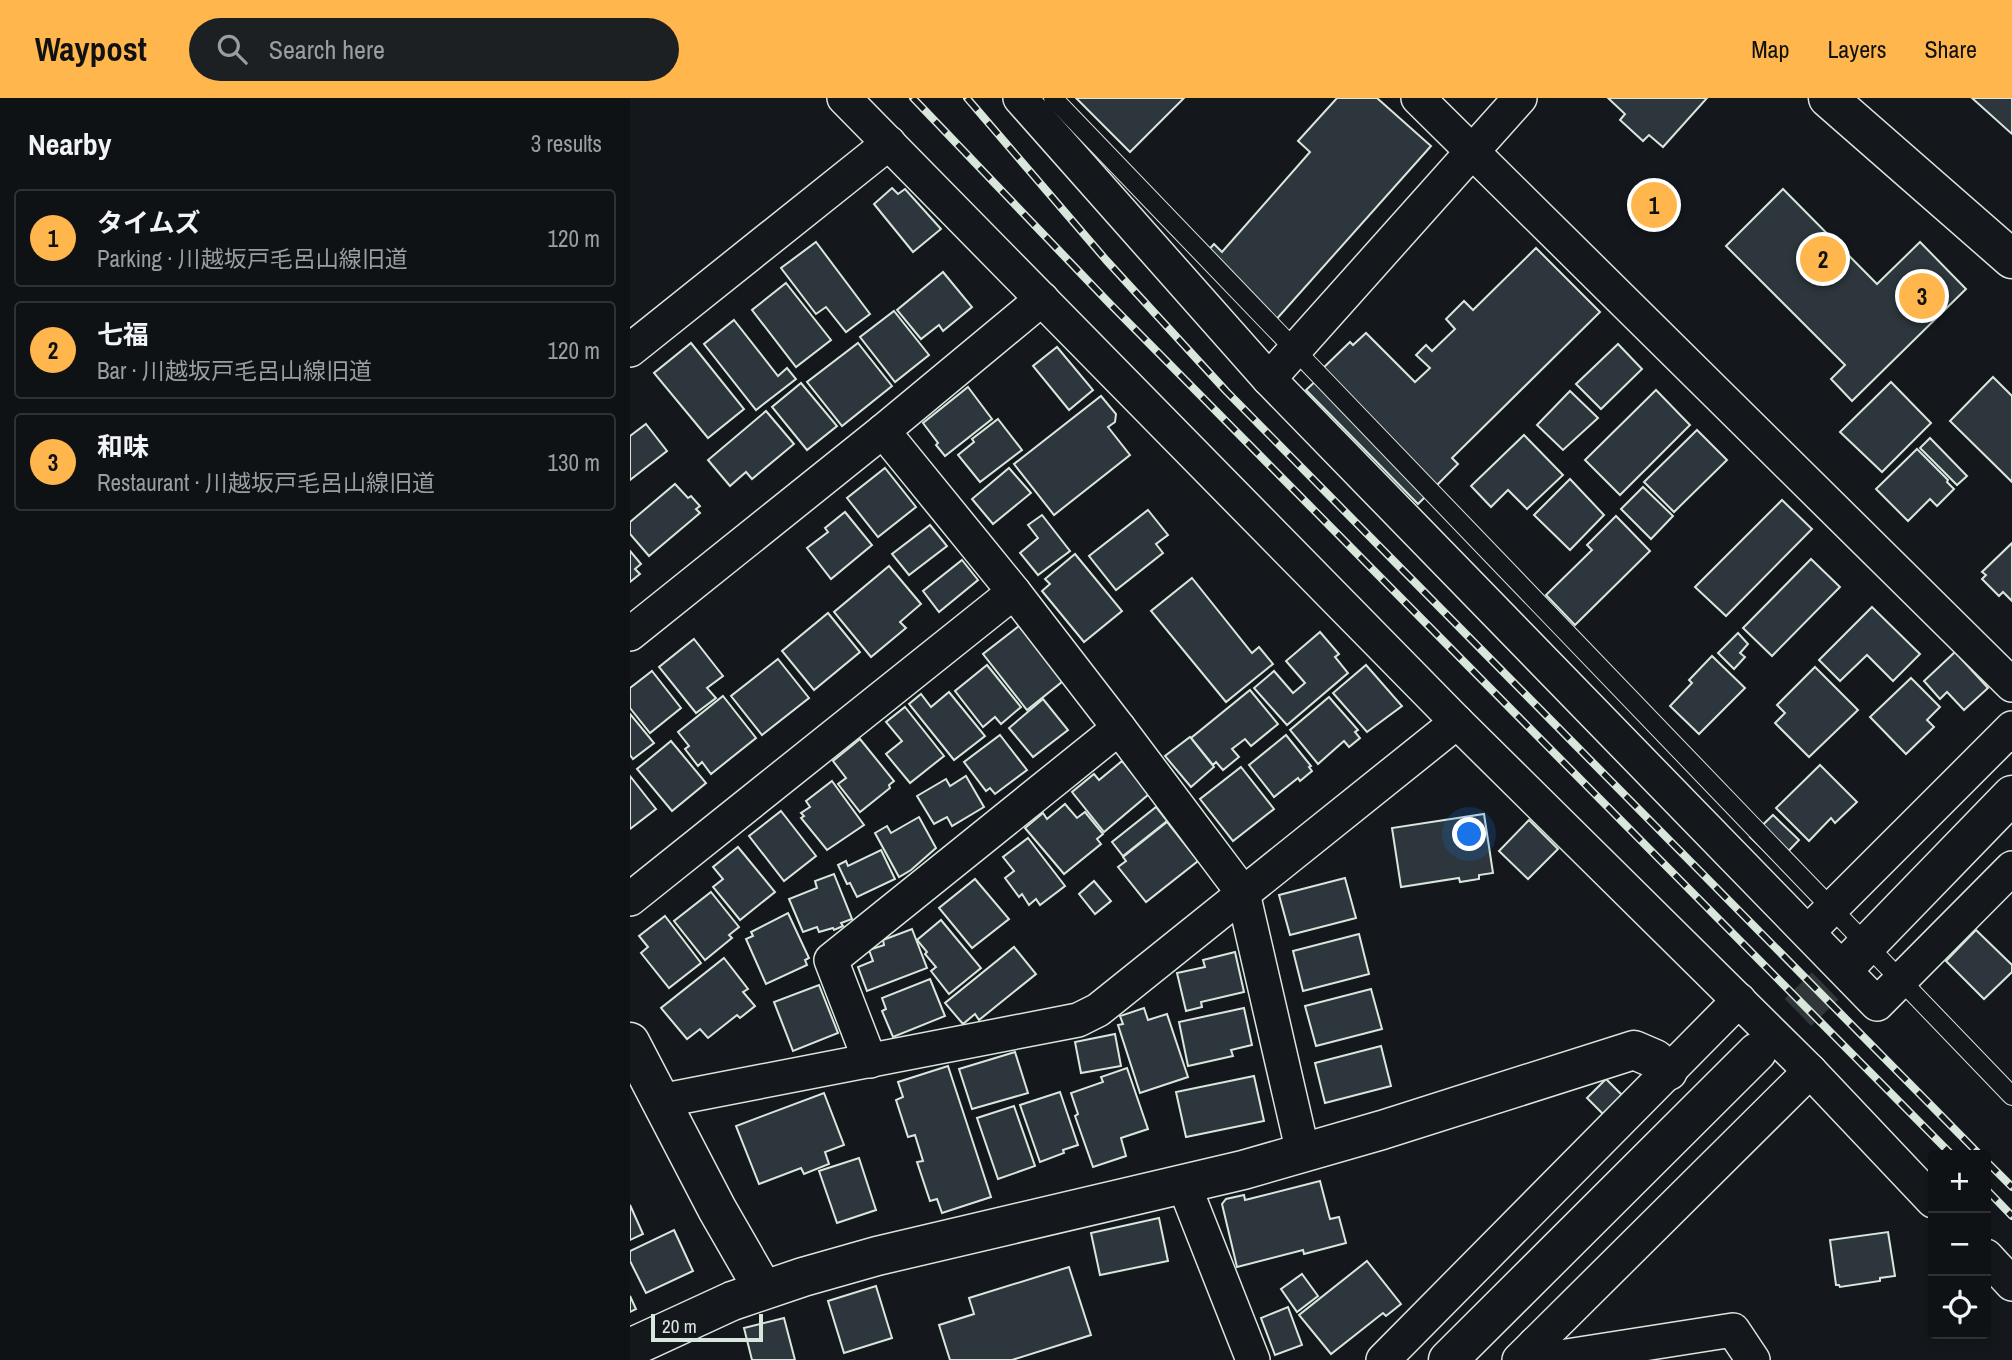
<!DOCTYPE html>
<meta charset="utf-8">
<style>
body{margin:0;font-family:"Archivo Narrow","Noto Sans JP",sans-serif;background:#1d2022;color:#f1f3f6}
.controls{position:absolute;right:21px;bottom:21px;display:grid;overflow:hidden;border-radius:7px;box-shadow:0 4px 10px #0003}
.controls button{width:63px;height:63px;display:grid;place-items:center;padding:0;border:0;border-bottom:2px solid #2f3234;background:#0f1215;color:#f1f3f6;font:35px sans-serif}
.scale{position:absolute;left:21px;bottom:18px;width:112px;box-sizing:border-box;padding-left:7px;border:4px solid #d8e6dc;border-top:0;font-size:19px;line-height:24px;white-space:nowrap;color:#d8e6dc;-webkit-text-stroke:5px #14181c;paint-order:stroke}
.you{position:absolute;left:840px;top:737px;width:24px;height:24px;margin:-18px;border:5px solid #fff;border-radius:50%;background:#1a73e8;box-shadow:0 0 0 10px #1a73e833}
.badge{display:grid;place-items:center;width:46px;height:46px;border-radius:50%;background:#ffb74d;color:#111;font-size:23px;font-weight:700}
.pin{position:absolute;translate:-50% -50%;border:4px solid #fff;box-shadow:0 2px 7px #0006}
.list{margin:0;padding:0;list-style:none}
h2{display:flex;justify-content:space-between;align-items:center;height:91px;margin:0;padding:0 28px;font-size:30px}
h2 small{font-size:23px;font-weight:400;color:#9b9ea0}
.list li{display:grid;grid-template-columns:46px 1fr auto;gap:21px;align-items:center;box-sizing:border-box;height:98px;margin:0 14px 14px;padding:0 14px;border:2px solid #2f3234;border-radius:7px}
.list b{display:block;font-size:26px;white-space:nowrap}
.list p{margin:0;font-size:23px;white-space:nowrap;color:#9b9ea0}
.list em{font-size:23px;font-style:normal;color:#9b9ea0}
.icon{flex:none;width:38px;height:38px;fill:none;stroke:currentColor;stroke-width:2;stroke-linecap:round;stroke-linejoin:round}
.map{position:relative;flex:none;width:1382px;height:1262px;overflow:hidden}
header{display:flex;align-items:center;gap:42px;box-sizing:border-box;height:98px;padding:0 35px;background:#ffb74d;color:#111}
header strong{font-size:33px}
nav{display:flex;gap:38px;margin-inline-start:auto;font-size:24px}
.search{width:490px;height:63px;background:#1d2022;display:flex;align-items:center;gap:18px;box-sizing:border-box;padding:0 24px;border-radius:38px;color:#9b9ea0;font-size:26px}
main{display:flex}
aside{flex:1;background:#0f1215}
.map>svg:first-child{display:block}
.building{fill:#2c363c;stroke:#d8e6dc;stroke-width:2}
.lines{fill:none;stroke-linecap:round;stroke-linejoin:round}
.secondary-tunnel{stroke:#313739;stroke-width:38;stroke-dasharray:38 19;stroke-linecap:butt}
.lane-casing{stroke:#d8e6dc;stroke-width:20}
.street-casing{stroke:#d8e6dc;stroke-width:36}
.secondary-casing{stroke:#d8e6dc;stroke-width:41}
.lane{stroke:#14181c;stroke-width:18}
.street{stroke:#14181c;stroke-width:33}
.secondary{stroke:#14181c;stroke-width:38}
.rail-casing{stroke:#d8e6dc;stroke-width:8}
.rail{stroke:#14181c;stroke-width:5;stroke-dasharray:16;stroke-linecap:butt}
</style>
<header>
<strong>Waypost</strong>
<div class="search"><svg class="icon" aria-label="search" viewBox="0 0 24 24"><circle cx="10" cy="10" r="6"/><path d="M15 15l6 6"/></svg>Search here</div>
<nav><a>Map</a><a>Layers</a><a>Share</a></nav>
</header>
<main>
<aside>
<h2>Nearby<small>3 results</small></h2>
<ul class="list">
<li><span class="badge">1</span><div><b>タイムズ</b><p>Parking · 川越坂戸毛呂山線旧道</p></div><em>120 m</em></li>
<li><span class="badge">2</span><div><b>七福</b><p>Bar · 川越坂戸毛呂山線旧道</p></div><em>120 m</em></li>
<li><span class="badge">3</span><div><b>和味</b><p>Restaurant · 川越坂戸毛呂山線旧道</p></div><em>130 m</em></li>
</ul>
</aside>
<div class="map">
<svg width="1382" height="1262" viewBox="0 0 1382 1262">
<rect width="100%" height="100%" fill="#14181c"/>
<!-- building -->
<g class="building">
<polygon points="446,0 554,0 500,54"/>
<polygon points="707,0 747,0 801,48 644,224 574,157 584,146 592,154 680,54 668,43"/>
<polygon points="978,0 1077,0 1033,49 1019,37 1013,43 990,22 995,16"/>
<polygon points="1342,0 1382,0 1382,36"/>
<polygon points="262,90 268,96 275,91 311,131 283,154 244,106"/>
<polygon points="1153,91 1247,186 1290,144 1336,191 1222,303 1201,281 1215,267 1096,148"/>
<polygon points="186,144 240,216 216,234 196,209 186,216 151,170"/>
<polygon points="906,150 970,214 822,360 828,366 788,406 676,292 690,279 687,276 720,244 723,247 736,235 785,284 800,270 786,257 796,247 802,253 825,231 816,221 834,203 843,212"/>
<polygon points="313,174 342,209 313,233 309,227 291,241 267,212"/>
<polygon points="156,185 201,242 166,269 122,212"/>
<polygon points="264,213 299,257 265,284 230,239"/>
<polygon points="104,222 148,278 157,270 166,281 126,312 74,246"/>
<polygon points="61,245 114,311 78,340 24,275"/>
<polygon points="228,245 262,288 212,328 177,284"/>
<polygon points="988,246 1012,271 971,311 946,286"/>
<polygon points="427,249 463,292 439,312 403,268"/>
<polygon points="1363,279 1382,298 1382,384 1320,323"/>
<polygon points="1261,284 1301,325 1252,374 1210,334"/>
<polygon points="171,285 207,328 177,352 142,309"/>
<polygon points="338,289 362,321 315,358 306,347 308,345 293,325"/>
<polygon points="1026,292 1060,327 990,397 955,362"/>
<polygon points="940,293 968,320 933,352 907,327"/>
<polygon points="471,298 486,316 485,324 478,329 500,357 424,417 384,366"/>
<polygon points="136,313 164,346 122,381 116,374 100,388 78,362"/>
<polygon points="368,321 392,352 350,384 328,357 344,344 342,341"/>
<polygon points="16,326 37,353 0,382 0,338"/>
<polygon points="1067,332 1097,362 1044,414 1014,384"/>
<polygon points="894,337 933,377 897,411 878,392 861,409 841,388"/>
<polygon points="1300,340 1337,378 1327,387 1290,350"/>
<polygon points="1287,351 1318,382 1317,384 1324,391 1307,408 1300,401 1278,423 1246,391"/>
<polygon points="255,370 286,409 248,439 217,400"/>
<polygon points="379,370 401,395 363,426 342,401"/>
<polygon points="940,381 974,417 940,452 904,417"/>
<polygon points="45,386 58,400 61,398 70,408 66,411 70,415 19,458 0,436 0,424"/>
<polygon points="1013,389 1043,418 1021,441 991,411"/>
<polygon points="1152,402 1182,431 1096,518 1065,489"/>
<polygon points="518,412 538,437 526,446 533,455 486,492 459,458"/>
<polygon points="215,414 242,447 201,481 177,450 198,434 195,430"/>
<polygon points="412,417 440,453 408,477 390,455 408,440 398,427"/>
<polygon points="986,418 1020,453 945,527 916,497 962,452 957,447"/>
<polygon points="300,427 317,448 279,477 262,456"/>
<polygon points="1382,445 1382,503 1373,494 1369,498 1352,481 1356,477 1352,474"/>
<polygon points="0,453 11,466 5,471 10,476 0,484"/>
<polygon points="445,456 492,513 454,544 412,493 420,486 415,481"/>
<polygon points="1181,461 1210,489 1142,558 1113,530"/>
<polygon points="332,462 348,482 309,514 293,493"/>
<polygon points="259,468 291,506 270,524 276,530 241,559 204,514"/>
<polygon points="562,480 622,555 629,549 643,566 596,604 521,513"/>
<polygon points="1242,509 1290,556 1263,583 1237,557 1210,583 1189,562"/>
<polygon points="198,515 230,554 184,592 152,553"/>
<polygon points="389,528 433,583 397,612 353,556"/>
<polygon points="690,534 709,556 705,559 718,575 657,627 624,590 644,573 663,595 675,585 656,563"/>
<polygon points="1108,535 1118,546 1110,555 1115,559 1104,571 1088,555"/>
<polygon points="64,541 93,578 77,590 86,600 66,615 29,569"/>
<polygon points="1325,554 1358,590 1334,612 1317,594 1310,601 1294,583"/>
<polygon points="1082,558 1115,590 1069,636 1040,608 1062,585 1059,582"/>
<polygon points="148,561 179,600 132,637 101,598"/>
<polygon points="357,567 391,609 371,626 365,619 353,629 325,593"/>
<polygon points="736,567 772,608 737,634 703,595"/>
<polygon points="1185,569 1228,612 1179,659 1145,625 1155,615 1147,607"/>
<polygon points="22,573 51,610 20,635 0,610 0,590"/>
<polygon points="1281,580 1310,609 1297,622 1304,629 1276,656 1240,619"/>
<polygon points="620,592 648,626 621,648 615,641 602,651 609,659 593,672 586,664 583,667 561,640"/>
<polygon points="319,594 355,638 324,662 279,606 291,596 301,609"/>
<polygon points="93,598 126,640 81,676 72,664 68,668 55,651 59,648 48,634"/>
<polygon points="699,599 728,632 725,634 730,640 719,649 714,643 688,666 660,632"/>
<polygon points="413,601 438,632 403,659 379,630"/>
<polygon points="275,609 314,658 280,685 256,656 272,643 256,624"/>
<polygon points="0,616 24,645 3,661 0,657"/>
<polygon points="370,637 397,672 365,696 360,690 356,693 334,664"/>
<polygon points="656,637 681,668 679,669 682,673 670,683 668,680 644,699 619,667"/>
<polygon points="560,639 584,669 561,689 535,658"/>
<polygon points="230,641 264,683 259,687 260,690 230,714 208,686 216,680 203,663"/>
<polygon points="41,643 76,685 42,713 7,671"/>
<polygon points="492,663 519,696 474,734 442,694 464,676 469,682"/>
<polygon points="1190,667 1227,704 1205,725 1201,720 1179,743 1146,710"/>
<polygon points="611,669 644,711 603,743 570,701"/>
<polygon points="0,678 26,711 0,731"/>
<polygon points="336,678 354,709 322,728 317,719 304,726 287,698 316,681 320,688"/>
<polygon points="202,683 234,727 197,752 171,720 174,718 171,715 180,709 176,703"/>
<polygon points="435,706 447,720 455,714 473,736 467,741 471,746 434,776 395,730 413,715 417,721"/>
<polygon points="526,709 537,723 493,758 482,744"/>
<polygon points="151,713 186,758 154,783 119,738"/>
<polygon points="854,716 863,775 849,777 849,781 830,784 829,780 771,789 762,730"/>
<polygon points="1143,717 1169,742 1147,765 1120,739"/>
<polygon points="289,719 306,750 281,772 269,779 245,735 257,728 261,735"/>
<polygon points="899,722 928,751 898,781 869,753"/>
<polygon points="537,724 568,763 516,804 488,769 496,763 493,759"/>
<polygon points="398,740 435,788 410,807 406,801 399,807 392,796 389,799 375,780 384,773 373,759"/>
<polygon points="108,749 145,794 110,822 83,789 93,781 83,769"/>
<polygon points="251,752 265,781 227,799 220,785 217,786 208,767 216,763 218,768"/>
<polygon points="204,776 222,821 211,825 213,828 204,832 203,830 189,834 187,829 173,834 159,801 187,790 185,783"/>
<polygon points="715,780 726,820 660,837 649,797"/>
<polygon points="345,781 379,821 342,850 309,810"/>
<polygon points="464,783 481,803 465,816 449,796"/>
<polygon points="81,794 109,829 99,837 102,840 75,862 44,823"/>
<polygon points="158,815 179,860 175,862 177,867 136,886 116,841 123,838 121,834"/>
<polygon points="35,818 71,865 39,890 11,855 18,849 9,838"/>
<polygon points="311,822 351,870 319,896 301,873 306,869 295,856 297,854 287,842"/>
<polygon points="282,831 297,870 237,893 228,869 243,863 239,852 254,847 253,842"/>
<polygon points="1346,832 1382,867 1382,874 1354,901 1316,863"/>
<polygon points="729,836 739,876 673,893 663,853"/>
<polygon points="384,849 406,876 349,922 345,916 333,926 315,905"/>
<polygon points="605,854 614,894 571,904 572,909 556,913 547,875 575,869 573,862"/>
<polygon points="94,860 118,891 113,894 125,908 110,920 107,917 78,940 70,931 57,941 31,910"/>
<polygon points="300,881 315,918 263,939 252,913 256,911 252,900"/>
<polygon points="189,887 208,935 163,953 144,904"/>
<polygon points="741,891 752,931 686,948 675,908"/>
<polygon points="514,910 518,922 537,916 558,979 510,995 488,927 493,926 490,918"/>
<polygon points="614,910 622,947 601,952 603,958 558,968 549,924"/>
<polygon points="485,936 491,968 451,975 445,944"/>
<polygon points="751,948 761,988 695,1005 685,965"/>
<polygon points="385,954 398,995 342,1011 329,971"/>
<polygon points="318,968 361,1099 312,1115 307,1101 300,1103 287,1064 293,1063 285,1037 278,1039 266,1002 273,999 268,984"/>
<polygon points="497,970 518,1031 491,1040 496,1058 463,1069 445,1018 448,1016 441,995 473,984 471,979"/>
<polygon points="624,978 634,1023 556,1039 546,994"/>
<polygon points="976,981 993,998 975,1018 957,1000"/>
<polygon points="430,994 448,1047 433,1052 434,1055 410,1064 390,1007"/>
<polygon points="194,995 214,1047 195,1054 199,1066 174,1076 171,1070 129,1086 106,1028"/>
<polygon points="384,1008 405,1068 368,1081 347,1020"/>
<polygon points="229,1060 246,1112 207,1125 189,1073"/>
<polygon points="690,1083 700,1121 709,1119 716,1145 674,1156 673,1152 607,1169 592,1106 596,1101 614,1097 615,1102"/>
<polygon points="0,1107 13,1136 0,1142"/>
<polygon points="529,1120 538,1163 470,1177 461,1135"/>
<polygon points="44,1132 63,1173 16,1195 0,1163 0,1153"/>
<polygon points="1258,1134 1265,1178 1250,1180 1250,1183 1210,1189 1209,1187 1206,1187 1200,1142"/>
<polygon points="737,1163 771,1206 756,1218 753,1215 701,1256 669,1217"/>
<polygon points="439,1169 461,1237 382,1262 320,1262 309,1227 344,1216 339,1200"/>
<polygon points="672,1176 688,1198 667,1214 651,1191"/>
<polygon points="246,1188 262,1240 214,1255 198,1203"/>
<polygon points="0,1198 6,1211 0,1214"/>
<polygon points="658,1209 672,1247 645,1257 631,1220"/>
<polygon points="154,1220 165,1262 122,1262 114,1230"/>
</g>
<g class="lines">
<!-- secondary-tunnel -->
<polyline class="secondary-tunnel" points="1127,954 1225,859"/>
<!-- lane casing -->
<g class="lane-casing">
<polyline id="lane" points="423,0 1382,998"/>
</g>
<!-- street casing -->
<g class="street-casing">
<g id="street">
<polyline points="214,0 827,624 1180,973 889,1262"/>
<polyline points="390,0 639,281 1247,906 1382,770"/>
<polyline points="788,0 1382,587"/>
<polyline points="0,252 259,45"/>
<polyline points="639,281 890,0"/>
<polyline points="253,333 384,494 489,630 613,795 673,1055"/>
<polyline points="0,536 253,333 412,201"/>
<polyline points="0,801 384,494"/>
<polyline points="1178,834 1382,630"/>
<polyline points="240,963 201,862 489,630"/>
<polyline points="1180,973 1303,1103"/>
<polyline points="30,1003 448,922 468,912 827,624"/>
<polyline points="554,1087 623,1262"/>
<polyline points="1356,1158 1382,1186"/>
<polyline points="905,1246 924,1260 1103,1232 1123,1262"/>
<polyline points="753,1262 1109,902"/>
</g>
</g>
<!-- secondary casing -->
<g class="secondary-casing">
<g id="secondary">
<polyline points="1198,0 1382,161"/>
<polyline points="1225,859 1382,697"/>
<polyline points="0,944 87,1111 133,1191"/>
<polyline points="0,1250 102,1203 173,1179 247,1158 613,1072 752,1032 1004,952 1025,961 1038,973"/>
<polyline points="818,1262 1127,954"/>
</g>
</g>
<!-- lane -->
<use href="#lane" class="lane"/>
<!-- street -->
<use href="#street" class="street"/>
<!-- secondary -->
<use href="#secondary" class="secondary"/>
<!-- rail casing -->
<g class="rail-casing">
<g id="rail">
<polyline points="283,0 481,207 1322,1057"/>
<polyline points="337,0 476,162 597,294 1350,1057"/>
<polyline points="1356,1063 1382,1089"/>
<polyline points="1356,1091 1382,1118"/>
</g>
</g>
<!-- rail -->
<use href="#rail" class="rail"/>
</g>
</svg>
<div class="controls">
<button>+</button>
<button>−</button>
<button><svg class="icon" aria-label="locate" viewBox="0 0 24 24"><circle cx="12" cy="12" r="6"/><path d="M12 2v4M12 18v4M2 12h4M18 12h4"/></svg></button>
</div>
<div class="scale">20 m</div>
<div class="you"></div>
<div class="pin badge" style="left:1024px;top:107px">1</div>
<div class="pin badge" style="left:1193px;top:161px">2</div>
<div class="pin badge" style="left:1292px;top:198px">3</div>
</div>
</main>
